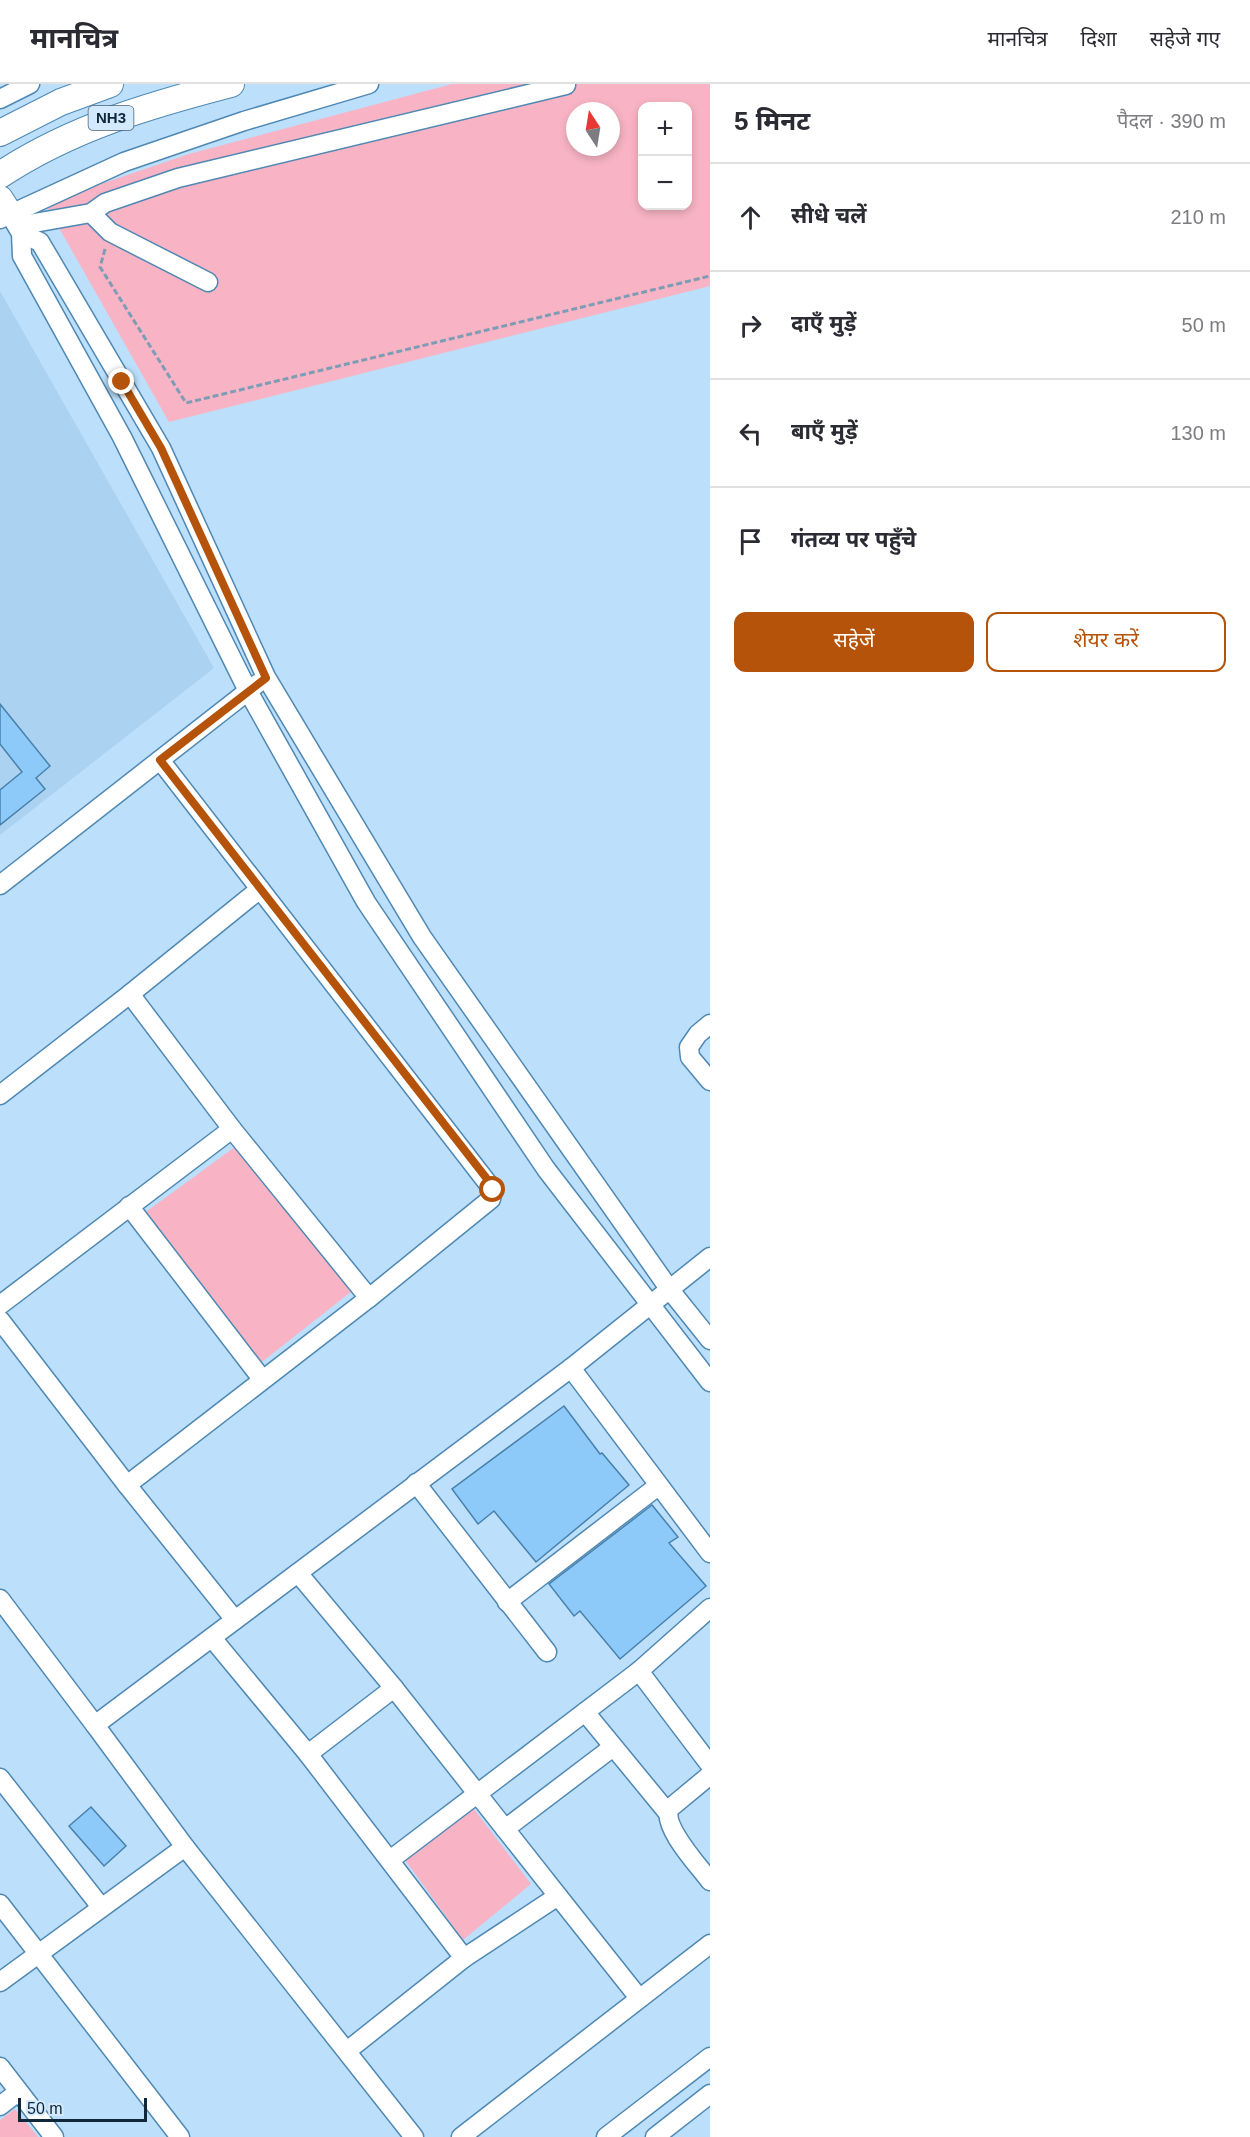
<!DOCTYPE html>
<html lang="hi">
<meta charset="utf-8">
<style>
body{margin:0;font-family:Helvetica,"Noto Sans Devanagari",sans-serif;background:#f2f2f3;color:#2b2b33}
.controls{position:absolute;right:18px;top:18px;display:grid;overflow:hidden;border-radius:12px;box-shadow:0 3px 9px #0003}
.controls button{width:54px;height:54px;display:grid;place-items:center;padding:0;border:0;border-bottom:2px solid #e1e1e2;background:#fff;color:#2b2b33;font:30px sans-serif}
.compass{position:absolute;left:566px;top:18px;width:54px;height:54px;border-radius:50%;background:#fff;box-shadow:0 3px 9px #0003;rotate:348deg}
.scale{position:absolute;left:18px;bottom:15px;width:129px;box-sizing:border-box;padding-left:6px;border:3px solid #0f2739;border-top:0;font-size:16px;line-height:21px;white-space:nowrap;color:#0f2739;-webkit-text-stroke:4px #d3eafe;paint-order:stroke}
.stop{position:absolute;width:18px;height:18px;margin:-14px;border:4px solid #b45309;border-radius:50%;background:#fff}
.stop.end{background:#b45309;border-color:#fff;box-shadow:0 2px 6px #0008}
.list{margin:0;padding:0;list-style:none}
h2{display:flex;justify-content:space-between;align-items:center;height:78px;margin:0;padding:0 24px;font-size:26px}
h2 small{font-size:20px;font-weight:400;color:#7c7c81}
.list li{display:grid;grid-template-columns:39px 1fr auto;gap:18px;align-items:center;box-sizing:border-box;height:108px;padding:0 24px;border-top:2px solid #e1e1e2}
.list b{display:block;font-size:22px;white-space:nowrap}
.list em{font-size:20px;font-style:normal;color:#7c7c81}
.actions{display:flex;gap:12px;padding:18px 24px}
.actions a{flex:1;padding:14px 0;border:2px solid #b45309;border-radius:12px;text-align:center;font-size:21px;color:#b45309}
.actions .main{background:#b45309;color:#fff}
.icon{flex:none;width:33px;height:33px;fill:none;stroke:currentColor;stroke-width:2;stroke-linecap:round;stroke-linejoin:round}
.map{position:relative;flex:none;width:710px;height:2053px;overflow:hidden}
header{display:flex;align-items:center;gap:36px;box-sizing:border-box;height:84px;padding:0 30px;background:#fff;border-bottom:2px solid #e1e1e2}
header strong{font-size:28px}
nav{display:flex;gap:33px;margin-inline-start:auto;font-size:21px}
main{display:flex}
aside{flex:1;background:#fff}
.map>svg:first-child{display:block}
.built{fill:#acd2f1}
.green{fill:#f8b4c4;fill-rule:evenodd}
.building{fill:#8dcafa;stroke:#4881ac;stroke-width:1.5}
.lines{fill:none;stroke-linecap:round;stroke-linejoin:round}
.minor-casing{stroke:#4f88b3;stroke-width:21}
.highway-casing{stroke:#4f88b3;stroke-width:28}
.path{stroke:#7d9cb5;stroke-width:3;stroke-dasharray:6 3;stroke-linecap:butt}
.minor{stroke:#fff;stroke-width:18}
.highway{stroke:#fff;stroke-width:26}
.route{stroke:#b45309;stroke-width:8}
.labels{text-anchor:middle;stroke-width:4.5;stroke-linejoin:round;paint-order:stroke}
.shield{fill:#d3eafe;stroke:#4a6274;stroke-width:1.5}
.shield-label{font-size:15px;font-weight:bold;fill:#0f2739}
</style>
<header>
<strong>मानचित्र</strong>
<nav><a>मानचित्र</a><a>दिशा</a><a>सहेजे गए</a></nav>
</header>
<main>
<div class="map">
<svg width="710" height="2053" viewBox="0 0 710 2053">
<rect width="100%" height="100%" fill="#bcdffb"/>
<!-- built -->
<polygon class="built" points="0,207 214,584 0,751"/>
<!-- green -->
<g class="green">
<path d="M452,0H710V202L169,338L45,119L189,70ZM642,22H688V122H642ZM575,27H611V63H575Z"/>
<polygon points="239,1060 352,1207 258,1281 143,1130"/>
<polygon points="473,1724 531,1800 463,1856 403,1773"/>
<polygon points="15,2025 38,2053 0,2053 0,2036"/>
</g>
<!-- building -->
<g class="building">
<polygon points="0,620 50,682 36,694 45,705 0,741 0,706 22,688 0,660"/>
<polygon points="564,1322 600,1370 602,1369 629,1401 536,1478 494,1427 478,1440 452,1405"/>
<polygon points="652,1421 678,1453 669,1459 706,1502 620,1575 580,1527 574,1532 549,1500"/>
<polygon points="91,1723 126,1762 104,1782 69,1742"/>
</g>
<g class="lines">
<!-- minor casing -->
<g class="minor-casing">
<g id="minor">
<polyline points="0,15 30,0"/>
<polyline points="9,129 21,149 22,172 122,353 248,607 366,818 546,1085 710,1298"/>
<polyline points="91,129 110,148 208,198"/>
<polyline points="0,135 124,78 244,37 369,0"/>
<polyline points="17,142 91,129 105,119 178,94 566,1"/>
<polyline points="21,149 40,158 161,364 266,593 422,853 670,1206 710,1256"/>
<polyline points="160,676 260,805"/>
<polyline points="0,801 257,600"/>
<polyline points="130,910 260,805 493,1106 491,1115 369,1214"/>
<polyline points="710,940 698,950 689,963 690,973 710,997"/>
<polyline points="0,1011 130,910 232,1045 369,1214 127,1401"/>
<polyline points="129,1122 262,1295"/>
<polyline points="0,1221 232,1045"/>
<polyline points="0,1236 127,1401 235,1536"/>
<polyline points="571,1284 710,1469"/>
<polyline points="416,1399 547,1568"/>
<polyline points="298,1489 394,1604 558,1812"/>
<polyline points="0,1515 95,1641"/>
<polyline points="507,1518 658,1402"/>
<polyline points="212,1554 308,1670 464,1874"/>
<polyline points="639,1587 710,1681"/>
<polyline points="585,1628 668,1729"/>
<polyline points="308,1670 394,1604"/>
<path d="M710,1691L669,1725C663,1744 698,1781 710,1797"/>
<polyline points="0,1694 101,1823"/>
<polyline points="505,1745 613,1663"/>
<polyline points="390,1776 639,1587 710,1524"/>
<polyline points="0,1820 180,2053"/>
<polyline points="0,1898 185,1763"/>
<polyline points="347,1967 464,1874 558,1812 639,1914"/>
<polyline points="0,1983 54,2053"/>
<polyline points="0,2022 18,2008"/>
<polyline points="414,2053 185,1763 95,1641 571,1284 710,1173"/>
<polyline points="461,2053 710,1860"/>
<polyline points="606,2053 710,1973"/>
<polyline points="655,2053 710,2010"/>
</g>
</g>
<!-- highway casing -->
<g class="highway-casing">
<g id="highway">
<polyline points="0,49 61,18 110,0"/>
<path d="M0,91C71,44 150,21 231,0"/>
<polyline points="0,115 9,129"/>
</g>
</g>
<!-- path -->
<polyline class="path" points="105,165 100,183 186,319 710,192"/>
<!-- minor -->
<use href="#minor" class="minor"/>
<!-- highway -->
<use href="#highway" class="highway"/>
</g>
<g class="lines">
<!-- route -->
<polyline class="route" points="122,298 161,364 266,594 160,676 491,1100 493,1106"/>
</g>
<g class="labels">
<!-- shield labels -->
<rect class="shield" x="88.5" y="22" width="45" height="24" rx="4.5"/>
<g class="shield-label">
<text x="111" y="39">NH3</text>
</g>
</g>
</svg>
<div class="controls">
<button>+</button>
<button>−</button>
</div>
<svg class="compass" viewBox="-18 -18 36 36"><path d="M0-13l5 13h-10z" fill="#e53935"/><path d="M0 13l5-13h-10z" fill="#7c7c81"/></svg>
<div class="scale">50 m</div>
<div class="stop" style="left:493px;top:1106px"></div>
<div class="stop end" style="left:122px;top:298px"></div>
</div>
<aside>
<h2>5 मिनट<small>पैदल · 390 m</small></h2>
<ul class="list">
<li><svg class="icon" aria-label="ahead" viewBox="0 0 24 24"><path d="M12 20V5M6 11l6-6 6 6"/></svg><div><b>सीधे चलें</b></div><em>210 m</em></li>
<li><svg class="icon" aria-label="right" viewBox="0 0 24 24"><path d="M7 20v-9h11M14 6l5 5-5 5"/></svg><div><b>दाएँ मुड़ें</b></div><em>50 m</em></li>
<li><svg class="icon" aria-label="left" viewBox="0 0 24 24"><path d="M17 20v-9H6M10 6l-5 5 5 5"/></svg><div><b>बाएँ मुड़ें</b></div><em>130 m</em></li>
<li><svg class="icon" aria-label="arrive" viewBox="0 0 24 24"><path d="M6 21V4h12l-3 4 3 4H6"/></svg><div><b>गंतव्य पर पहुँचे</b></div></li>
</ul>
<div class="actions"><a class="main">सहेजें</a><a>शेयर करें</a></div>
</aside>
</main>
